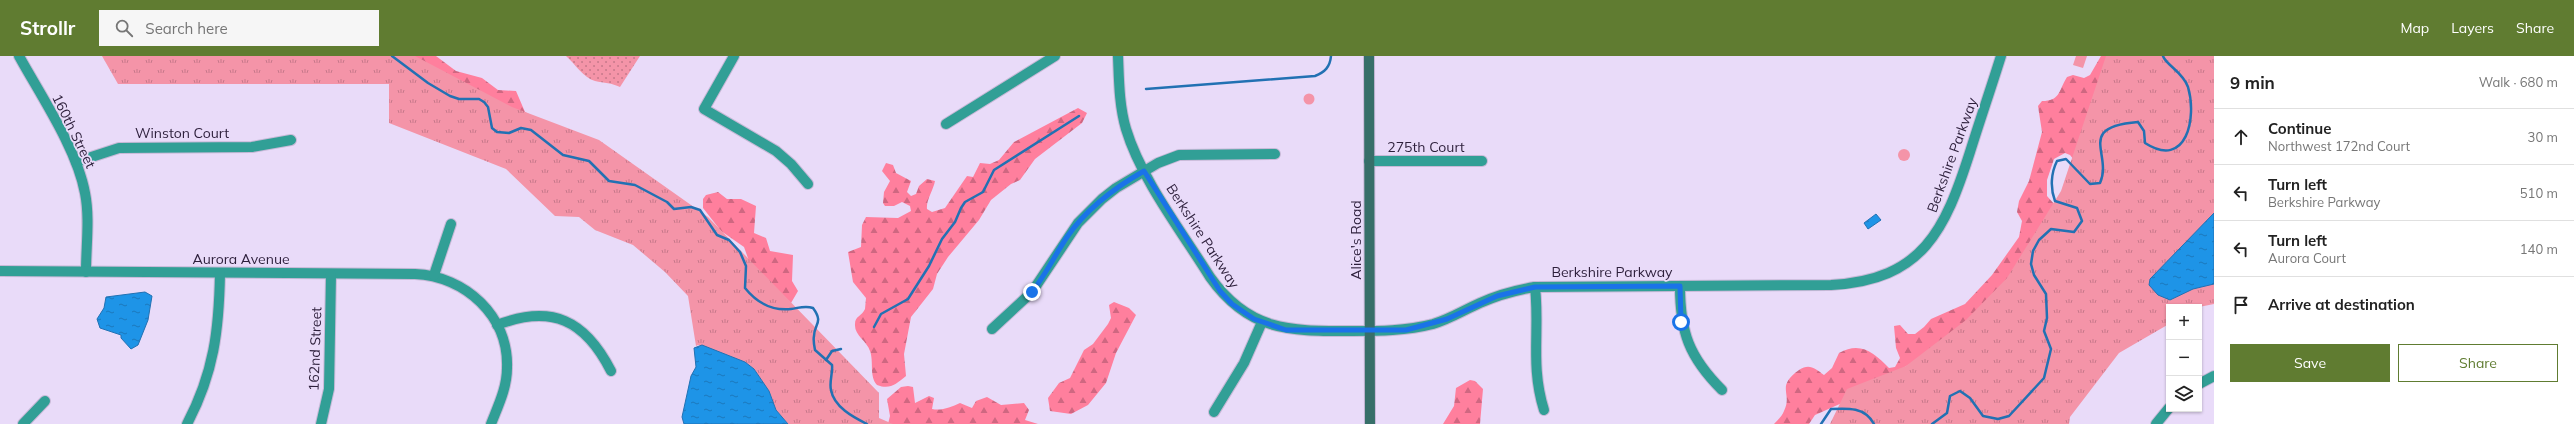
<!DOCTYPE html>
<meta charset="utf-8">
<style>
body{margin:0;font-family:Mulish,sans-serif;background:#f6f6f6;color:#222}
.controls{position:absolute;right:12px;bottom:12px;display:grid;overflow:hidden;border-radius:0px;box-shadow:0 1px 3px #0004}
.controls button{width:36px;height:36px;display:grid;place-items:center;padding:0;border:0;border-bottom:1px solid #e0e0e0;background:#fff;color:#222;font:20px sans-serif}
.stop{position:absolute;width:12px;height:12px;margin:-9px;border:3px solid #1a73e8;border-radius:50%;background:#fff}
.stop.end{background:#1a73e8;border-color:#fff;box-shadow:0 1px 4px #0008}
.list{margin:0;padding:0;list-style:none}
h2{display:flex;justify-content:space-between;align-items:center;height:52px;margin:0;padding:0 16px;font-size:17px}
h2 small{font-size:13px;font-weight:400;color:#767676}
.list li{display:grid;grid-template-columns:26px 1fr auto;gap:12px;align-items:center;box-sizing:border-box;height:56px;padding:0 16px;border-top:1px solid #e0e0e0}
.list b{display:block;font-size:15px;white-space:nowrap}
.list p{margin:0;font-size:13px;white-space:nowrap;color:#767676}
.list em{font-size:13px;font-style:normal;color:#767676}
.actions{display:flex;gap:8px;padding:12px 16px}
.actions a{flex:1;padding:9px 0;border:1px solid #607c31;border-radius:0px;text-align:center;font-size:14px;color:#607c31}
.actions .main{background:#607c31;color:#fff}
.icon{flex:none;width:22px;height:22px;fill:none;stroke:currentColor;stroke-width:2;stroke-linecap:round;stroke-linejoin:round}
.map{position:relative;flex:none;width:2214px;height:368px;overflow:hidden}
header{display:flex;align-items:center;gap:24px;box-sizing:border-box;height:56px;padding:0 20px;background:#607c31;color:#fff}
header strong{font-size:19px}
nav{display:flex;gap:22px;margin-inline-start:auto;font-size:14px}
.search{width:280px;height:36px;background:#f6f6f6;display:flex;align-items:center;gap:10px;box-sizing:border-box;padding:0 14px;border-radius:0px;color:#767676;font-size:15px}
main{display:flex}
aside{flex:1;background:#fff}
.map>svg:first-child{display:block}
.grass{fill:url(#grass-dots)}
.forest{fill:url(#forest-firs)}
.park{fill:url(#park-tufts)}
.pitch{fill:#f494a8}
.water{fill:url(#water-ripples);stroke:#2271b3}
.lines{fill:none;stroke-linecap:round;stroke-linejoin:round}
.stream{stroke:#2271b3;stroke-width:2.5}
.minor-casing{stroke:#c7b9d7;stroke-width:12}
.secondary-casing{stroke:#c7b9d7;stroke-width:12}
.minor{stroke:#319f96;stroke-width:10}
.secondary{stroke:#376f69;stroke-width:10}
.route{stroke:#1a73e8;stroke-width:5}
.labels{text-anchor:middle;stroke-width:3.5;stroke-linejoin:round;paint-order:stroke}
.street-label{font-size:14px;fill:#2d1f3b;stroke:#e9dbf9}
</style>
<header>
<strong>Strollr</strong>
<div class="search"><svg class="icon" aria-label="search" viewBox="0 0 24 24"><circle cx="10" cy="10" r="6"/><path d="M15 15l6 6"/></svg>Search here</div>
<nav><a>Map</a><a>Layers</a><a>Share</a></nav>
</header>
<main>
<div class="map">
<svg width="2214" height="368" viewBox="0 0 2214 368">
<defs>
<pattern id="grass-dots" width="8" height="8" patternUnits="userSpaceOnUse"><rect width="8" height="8" fill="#f494a8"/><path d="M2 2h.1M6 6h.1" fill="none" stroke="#c6788a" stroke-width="1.8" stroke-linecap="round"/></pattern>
<pattern id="forest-firs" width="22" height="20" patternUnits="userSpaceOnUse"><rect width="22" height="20" fill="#ff7f9d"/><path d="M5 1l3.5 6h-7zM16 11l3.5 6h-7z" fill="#cf6781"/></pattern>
<pattern id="park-tufts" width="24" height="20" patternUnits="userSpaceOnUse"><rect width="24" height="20" fill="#f494a8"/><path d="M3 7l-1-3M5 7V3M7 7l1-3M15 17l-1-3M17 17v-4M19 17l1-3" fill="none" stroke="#c6788a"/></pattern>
<pattern id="water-ripples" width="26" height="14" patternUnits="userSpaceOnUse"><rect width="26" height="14" fill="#1e94e7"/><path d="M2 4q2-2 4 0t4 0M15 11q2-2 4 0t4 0" fill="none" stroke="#1b78bc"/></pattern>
</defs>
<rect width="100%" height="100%" fill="#e9dbf9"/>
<!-- grass -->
<path class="grass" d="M566,0H640L620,31C612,27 604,27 595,25C584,22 575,8 566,0Z"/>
<!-- forest -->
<g class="forest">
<polygon points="404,0 436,0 456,15 482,22 498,34 516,35 525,56 613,104"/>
<path d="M2101,0H2158L2088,122L2070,99L2065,97L2054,103L2047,124V140L2055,149L2039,234L1842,347L1815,359L1809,368H1774C1778,364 1782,360 1784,355C1793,337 1775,331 1799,314C1809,307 1815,312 1824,319L1832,312L1839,297C1861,285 1874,297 1889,312L1895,311L1900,302L1896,292L1894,270L1900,269L1908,278H1915L1924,271L1931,263L1965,248L1992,219L2019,181L2022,165L2017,156L2019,145L2029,125L2042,76L2038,50L2042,45C2060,45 2058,36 2067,21L2073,19L2084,22L2090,19Z"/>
<path d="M1078,52L1087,57L1082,67L1035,103L1020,124L1011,128L991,144L979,164L948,201L937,218L933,233L911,261L904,298L906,320C896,328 890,334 877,329C869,320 874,306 870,295C867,285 854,279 855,268C855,260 862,260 865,253L866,242L853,226L848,196L861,191L862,169L866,161L898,162L911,155L910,150L902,146L894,150H885L883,147L884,136L890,125L882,115L886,107L893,109L896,117L911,125L907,136L911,140L916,138L919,130L927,123L935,125C933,135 926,144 927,153L932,156L945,152L967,120L973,121L980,107L990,108L999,104L1014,86Z"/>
<polygon points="718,136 727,143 741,143 756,150 754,177 766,182 770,195 793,199 792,225 798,235 791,247 749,205 744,191 721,175 703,152 703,143 706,139"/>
<polygon points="1114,246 1129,252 1136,259 1116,297 1106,327 1088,349 1071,358 1050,355 1048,342 1059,327 1070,322 1084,294 1093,288 1108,268 1111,262 1109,249"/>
<polygon points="1470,324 1475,325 1483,333 1480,368 1443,368 1454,350 1456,332"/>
<path d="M908,330L913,331L915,347L929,340L934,342L932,353C942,355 951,351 960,347L972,352L976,345L987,341L1001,349L1024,347L1029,354L1025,364L1038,368H888L890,360L887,343L901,331Z"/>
</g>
<!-- park -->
<g class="park">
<polygon points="102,0 415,0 512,51 599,84 708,161 879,337 879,362 893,368 788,368 776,354 769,335 754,313 745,306 698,289 696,290 688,240 665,216 633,189 595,174 579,161 555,160 506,113 389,67 389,28 118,28"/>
<polygon points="2106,0 2214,0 2214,248 2199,251 2169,251 2169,268 2119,297 2070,361 2069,368 1830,368 1847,333 1906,310 1966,264 2007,222 2061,135"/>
</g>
<!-- pitch -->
<g class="pitch">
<polygon points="2076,0 2087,0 2083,12 2073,9"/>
<circle cx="1309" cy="43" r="5.5"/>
<circle cx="1904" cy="99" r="6"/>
</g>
<!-- water -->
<g class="water">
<polygon points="2214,157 2214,228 2193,233 2170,244 2158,239 2149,229 2150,223"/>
<polygon points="1876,158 1881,164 1868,173 1864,167"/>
<polygon points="145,236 152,240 148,264 138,289 131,293 121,282 121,279 100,272 97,263 104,252 106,241"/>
<polygon points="702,289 745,306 754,313 769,335 776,354 788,368 684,368 682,361 691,320 696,311 694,292"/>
</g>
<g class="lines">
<!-- stream -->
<g class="stream">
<path d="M392,0L428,27L450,40L459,43H479L484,46L488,51L492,72L497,76L509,77L521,72L531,74L563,99L589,105L609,125L635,129L667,146L674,153L691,151L700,154L717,179L729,184L740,196L746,210L745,232C757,247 772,255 791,253C799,252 805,249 813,252C824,267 814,268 814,280C813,284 814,289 815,294L832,309C833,317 829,326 831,334C834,351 853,361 867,368"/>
<path d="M1146,33L1315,20C1325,16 1330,11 1331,0"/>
<polyline points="874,271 881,258 908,243 929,210 942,183 955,166 961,152 965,146 983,136 994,114 1079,60"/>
<polyline points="826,304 832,295 841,293"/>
<path d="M1821,368L1831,353C1848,352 1865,351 1874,368"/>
<path d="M1932,368L1947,357L1950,340L1960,335L1970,342L1983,360L1998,363L2009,360L2044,322L2051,293L2044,275L2047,262L2046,238L2034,219L2031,208L2033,195L2039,184L2051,173L2074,176L2082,165L2077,152L2055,145C2050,132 2051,117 2057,105L2066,103L2090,128L2100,127C2113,98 2075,71 2138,66L2144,75L2145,87C2187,114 2197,61 2188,31C2183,16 2166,9 2163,0"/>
</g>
<!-- minor casing -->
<g class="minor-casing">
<g id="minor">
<path d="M19,0C41,40 77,93 85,137C90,162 86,190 86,216"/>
<polyline points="734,0 704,53 776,95 791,108 808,128"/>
<path d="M1118,0C1119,24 1119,49 1126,73C1141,123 1182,176 1210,221C1249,276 1290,275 1352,275C1379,275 1406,275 1433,268C1450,263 1464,254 1480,247C1498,239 1516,234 1535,231L1831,229C1923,224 1945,174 1970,96C1980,64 1991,32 2001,0"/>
<polyline points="946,68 1055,0"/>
<polyline points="1369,105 1482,105"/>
<polyline points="76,106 119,92 252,91 291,84"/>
<path d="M0,215L415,218C465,220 509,260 507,312C507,332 498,350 491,368"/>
<polyline points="434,219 451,168"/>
<path d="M1680,230C1680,276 1689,301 1722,334"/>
<path d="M1535,231C1540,275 1530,309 1544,354"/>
<path d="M497,269C552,248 585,264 611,315"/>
<polyline points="992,273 1032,236 1078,167 1102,143 1116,132 1158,107 1179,99 1275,98"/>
<polyline points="2199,328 2214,320"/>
<polyline points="1214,356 1244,307 1262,266"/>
<polyline points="23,368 45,345"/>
<path d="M187,368C214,317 219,274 220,217"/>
<polyline points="321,368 329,333 331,218"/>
<polyline points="2156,368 2169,352"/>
</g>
</g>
<!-- secondary casing -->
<g class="secondary-casing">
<polyline id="secondary" points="1369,0 1370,368"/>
</g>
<!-- minor -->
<use href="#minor" class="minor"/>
<!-- secondary -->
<use href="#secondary" class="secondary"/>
</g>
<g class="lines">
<!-- route -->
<path class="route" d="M1032,236C1046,218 1055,199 1067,181C1087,152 1114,132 1144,115L1220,235L1232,248L1254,263L1286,274H1406L1447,263L1497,240L1535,231L1680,230L1681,266"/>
</g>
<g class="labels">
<!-- street labels -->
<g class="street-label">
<text transform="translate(74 75) rotate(64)" y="5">160th Street</text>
<text x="182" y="82">Winston Court</text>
<text x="1426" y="96">275th Court</text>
<text transform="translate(1952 99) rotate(-70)" y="5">Berkshire Parkway</text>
<text transform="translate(1203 180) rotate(57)" y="5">Berkshire Parkway</text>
<text transform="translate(1356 184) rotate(-90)" y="5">Alice's Road</text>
<text x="241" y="208">Aurora Avenue</text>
<text x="1612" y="221">Berkshire Parkway</text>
<text transform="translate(315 293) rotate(-88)" y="5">162nd Street</text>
</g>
</g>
</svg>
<div class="controls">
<button>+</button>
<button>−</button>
<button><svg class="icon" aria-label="layers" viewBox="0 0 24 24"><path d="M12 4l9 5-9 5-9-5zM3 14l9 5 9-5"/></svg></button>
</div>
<div class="stop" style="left:1681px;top:266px"></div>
<div class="stop end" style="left:1032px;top:236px"></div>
</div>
<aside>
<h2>9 min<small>Walk · 680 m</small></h2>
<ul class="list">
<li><svg class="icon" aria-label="ahead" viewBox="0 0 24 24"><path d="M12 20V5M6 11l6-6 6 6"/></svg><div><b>Continue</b><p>Northwest 172nd Court</p></div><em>30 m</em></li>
<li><svg class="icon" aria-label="left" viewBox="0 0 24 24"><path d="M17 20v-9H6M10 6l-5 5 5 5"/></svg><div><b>Turn left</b><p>Berkshire Parkway</p></div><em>510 m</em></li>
<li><svg class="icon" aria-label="left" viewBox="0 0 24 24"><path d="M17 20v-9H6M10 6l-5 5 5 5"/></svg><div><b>Turn left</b><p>Aurora Court</p></div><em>140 m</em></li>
<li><svg class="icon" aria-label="arrive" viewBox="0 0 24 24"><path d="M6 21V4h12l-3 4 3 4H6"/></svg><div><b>Arrive at destination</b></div></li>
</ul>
<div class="actions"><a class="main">Save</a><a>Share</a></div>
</aside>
</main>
